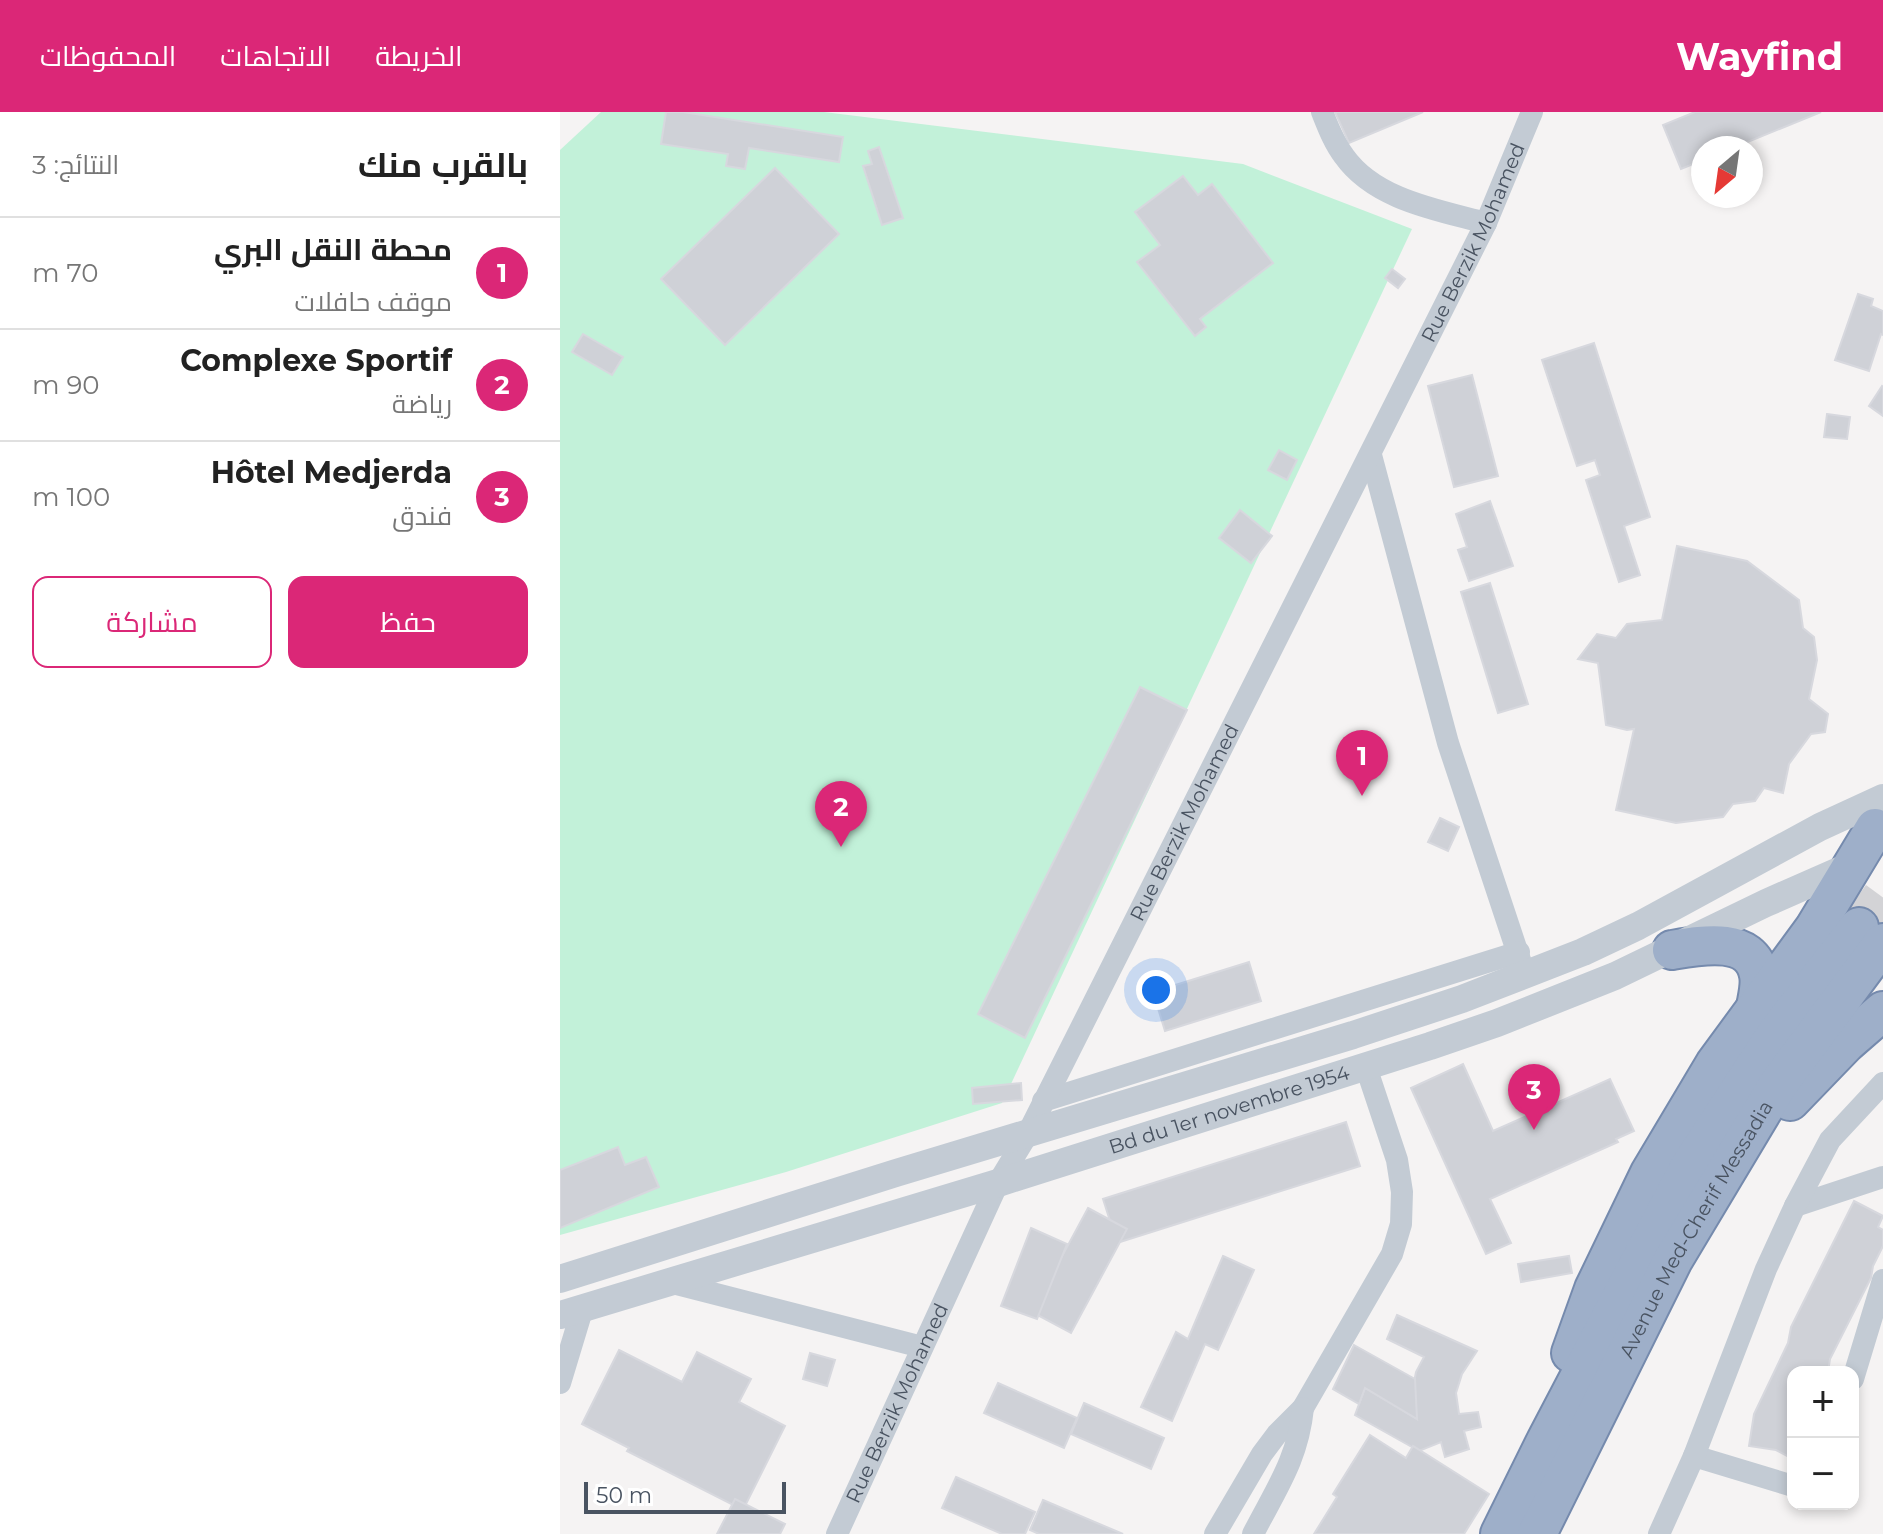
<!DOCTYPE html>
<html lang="ar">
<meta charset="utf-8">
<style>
body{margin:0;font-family:Montserrat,Cairo,sans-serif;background:#f6f6f6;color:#222;direction:rtl}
.controls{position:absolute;right:24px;bottom:24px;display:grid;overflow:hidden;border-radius:16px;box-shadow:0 4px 12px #0003}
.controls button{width:72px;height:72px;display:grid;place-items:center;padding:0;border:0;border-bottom:2px solid #e0e0e0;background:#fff;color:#222;font:40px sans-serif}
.compass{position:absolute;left:1131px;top:24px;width:72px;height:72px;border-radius:50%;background:#fff;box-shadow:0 4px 12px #0003;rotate:209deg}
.scale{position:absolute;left:24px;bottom:20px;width:202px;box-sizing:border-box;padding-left:8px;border:4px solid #495361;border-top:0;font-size:22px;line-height:28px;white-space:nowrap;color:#495361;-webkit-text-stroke:6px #fff;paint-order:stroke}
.you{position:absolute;left:596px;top:878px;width:28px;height:28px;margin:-20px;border:6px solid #fff;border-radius:50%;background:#1a73e8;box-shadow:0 0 0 12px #1a73e833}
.badge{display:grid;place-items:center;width:52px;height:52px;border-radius:50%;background:#db2777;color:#fff;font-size:26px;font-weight:700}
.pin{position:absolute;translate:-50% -66px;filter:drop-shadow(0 2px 4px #0008)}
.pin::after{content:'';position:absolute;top:42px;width:28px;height:24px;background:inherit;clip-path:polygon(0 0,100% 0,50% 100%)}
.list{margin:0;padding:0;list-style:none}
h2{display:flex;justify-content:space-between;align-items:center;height:104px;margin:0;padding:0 32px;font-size:34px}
h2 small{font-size:26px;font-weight:400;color:#767676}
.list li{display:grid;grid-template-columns:52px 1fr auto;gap:24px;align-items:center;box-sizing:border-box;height:112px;padding:0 32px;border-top:2px solid #e0e0e0}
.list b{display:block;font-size:30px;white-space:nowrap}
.list p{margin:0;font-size:26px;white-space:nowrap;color:#767676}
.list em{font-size:26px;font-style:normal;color:#767676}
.actions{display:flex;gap:16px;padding:24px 32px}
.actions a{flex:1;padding:18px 0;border:2px solid #db2777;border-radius:16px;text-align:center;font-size:28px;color:#db2777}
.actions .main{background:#db2777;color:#fff}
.map{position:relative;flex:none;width:1323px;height:1422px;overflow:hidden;direction:ltr}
header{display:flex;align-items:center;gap:48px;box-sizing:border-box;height:112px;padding:0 40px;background:#db2777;color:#fff}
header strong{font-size:38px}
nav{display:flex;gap:44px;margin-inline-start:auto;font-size:28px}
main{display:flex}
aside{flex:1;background:#fff}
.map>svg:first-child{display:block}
.green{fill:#c2f1d9}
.building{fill:#cfd1d7;stroke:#d7d8de;stroke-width:2}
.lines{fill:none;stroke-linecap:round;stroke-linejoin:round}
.trunk-tunnel{stroke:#d3d3d6;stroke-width:38;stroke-dasharray:38 19;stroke-linecap:butt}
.trunk-casing{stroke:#758aad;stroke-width:42}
.minor{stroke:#c3cbd4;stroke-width:22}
.tertiary{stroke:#c3cbd4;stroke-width:28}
.trunk{stroke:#9eafc9;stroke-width:38}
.labels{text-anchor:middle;stroke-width:6;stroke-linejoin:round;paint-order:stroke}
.street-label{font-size:20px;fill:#495361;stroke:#fff}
</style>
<header>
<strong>Wayfind</strong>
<nav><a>الخريطة</a><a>الاتجاهات</a><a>المحفوظات</a></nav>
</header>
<main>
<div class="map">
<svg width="1323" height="1422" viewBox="0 0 1323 1422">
<rect width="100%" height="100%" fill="#f5f3f3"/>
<!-- green -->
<polygon class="green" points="41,0 264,0 683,52 852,117 442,991 226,1060 0,1123 0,38"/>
<!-- building -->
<g class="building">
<polygon points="106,0 123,0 283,25 279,50 189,36 185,57 166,54 168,42 101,32"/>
<polygon points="775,0 863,0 789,31"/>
<polygon points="1135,0 1261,0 1173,36 1143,36 1143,48 1121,57 1103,13"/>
<polygon points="319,35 343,106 322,113 303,54 312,52 308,39"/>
<polygon points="215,56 279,122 165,233 101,167"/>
<polygon points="623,64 638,83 652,72 713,151 640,207 646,215 635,224 577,150 600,133 575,100"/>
<polygon points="832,157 845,167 838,176 825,166"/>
<polygon points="1298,182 1313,187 1311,194 1323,199 1323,223 1321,222 1309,259 1275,248"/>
<polygon points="23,222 63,245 52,263 12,240"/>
<polygon points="1034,231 1090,405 1064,414 1080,463 1059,470 1026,368 1040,363 1035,348 1017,354 982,248"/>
<polygon points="912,263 938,364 894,375 868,274"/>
<polygon points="1322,274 1323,275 1323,304 1309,294"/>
<polygon points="1267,302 1290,305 1287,327 1264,325"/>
<polygon points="719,338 737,348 727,368 708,358"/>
<polygon points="930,389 953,454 909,469 898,438 907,435 896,402"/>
<polygon points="680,398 712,424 691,451 659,426"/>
<polygon points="1117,434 1187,449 1239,488 1243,516 1254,525 1257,548 1249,587 1268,602 1265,620 1251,622 1229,652 1223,681 1204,676 1195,689 1173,692 1163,705 1116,711 1056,698 1074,617 1067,618 1046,613 1038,551 1018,547 1037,522 1056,526 1067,512 1102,508"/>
<polygon points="930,471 968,592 938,601 901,480"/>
<polygon points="580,575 627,598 465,926 418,902"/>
<polygon points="880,706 899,715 888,739 868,730"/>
<polygon points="689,850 701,889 605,919 593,880"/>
<polygon points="903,952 933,1019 1050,967 1074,1019 1056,1027 1058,1030 930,1087 951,1131 926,1142 851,976"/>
<polygon points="461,971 462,988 413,992 412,976"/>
<polygon points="786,1010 800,1054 557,1131 543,1087"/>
<polygon points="58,1035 65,1053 86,1045 99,1075 0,1116 0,1058"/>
<polygon points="1294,1089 1323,1104 1318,1115 1323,1118 1323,1134 1313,1154 1311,1166 1270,1247 1268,1260 1233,1260 1233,1347 1216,1338 1189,1334 1194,1302 1228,1231 1231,1215"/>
<polygon points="528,1096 567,1117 511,1221 472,1200"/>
<polygon points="471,1116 507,1132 477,1207 441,1194"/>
<polygon points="663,1144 694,1158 658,1238 645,1232 612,1309 581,1295 616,1220 628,1227"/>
<polygon points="1009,1144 1012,1161 961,1170 958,1152"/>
<polygon points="837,1203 917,1239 902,1262 896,1281 899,1302 918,1300 921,1315 904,1319 909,1337 885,1345 881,1330 859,1339 795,1303 805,1276 857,1307 853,1275 856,1260 864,1245 827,1227"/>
<polygon points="794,1233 855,1267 857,1307 805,1276 799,1292 773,1277"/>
<polygon points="59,1238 122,1270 137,1240 191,1267 179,1290 225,1314 183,1398 67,1339 69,1336 22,1312"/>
<polygon points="250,1241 275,1248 267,1274 243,1267"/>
<polygon points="438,1271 517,1306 504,1336 424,1301"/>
<polygon points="524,1291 604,1326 591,1357 511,1322"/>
<polygon points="810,1323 846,1346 853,1334 929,1382 904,1422 754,1422 777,1385 773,1382"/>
<polygon points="396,1365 475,1400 465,1422 442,1422 382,1396"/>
<polygon points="175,1387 225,1412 220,1422 157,1422"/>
<polygon points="483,1388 563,1422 479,1422 470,1418"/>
</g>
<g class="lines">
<!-- trunk-tunnel -->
<polyline class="trunk-tunnel" points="1299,815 1323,782"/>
<!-- trunk casing -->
<g class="trunk-casing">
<g id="trunk">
<path d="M1112,838C1141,833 1192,823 1199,863C1201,873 1198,884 1196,895"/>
<polyline points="1230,989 1286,931 1323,899"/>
<polyline points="1011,1241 1034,1177 1090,1061 1155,952 1254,817 1315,716"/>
<polyline points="940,1422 986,1329 1130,1054 1216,922 1299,815"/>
<path id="s3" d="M977,1422L1113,1148L1219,971L1323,831"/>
</g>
</g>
<!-- minor -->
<g class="minor">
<path d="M762,0C768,15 774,31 784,44C815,88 878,98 926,111"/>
<polyline points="811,343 888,631 965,863"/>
<polyline points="483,989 959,840"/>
<polyline points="1235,1094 1323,1065"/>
<polyline points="109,1170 362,1235"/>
<polyline points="1293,1267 1323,1168"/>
<polyline points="0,1271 23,1195"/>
<polyline points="1134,1344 1233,1374"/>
<path id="s1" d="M277,1422L438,1071L467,1023L926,111L972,0"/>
<polyline points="655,1422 702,1342 717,1322 743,1296 832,1142 841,1112 842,1080 837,1048 806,955"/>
<path d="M693,1422C716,1377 738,1347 743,1296"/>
<polyline points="1099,1422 1134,1344 1206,1157 1235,1094 1270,1028 1323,971"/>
</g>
<!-- tertiary -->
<g class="tertiary">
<polyline points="0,1167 336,1061 793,923 902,887 1023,840 1078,814 1260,715 1323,686"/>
<path id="s2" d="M0,1203L438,1071L870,934L937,911L1055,864L1206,791L1297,751"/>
</g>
<!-- trunk -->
<use href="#trunk" class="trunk"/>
</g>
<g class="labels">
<!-- street labels -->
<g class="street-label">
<text dy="7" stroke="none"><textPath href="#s1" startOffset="1440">Rue Berzik Mohamed</textPath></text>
<text dy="7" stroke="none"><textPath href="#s1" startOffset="792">Rue Berzik Mohamed</textPath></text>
<text dy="7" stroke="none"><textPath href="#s2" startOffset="700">Bd du 1er novembre 1954</textPath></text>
<text dy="7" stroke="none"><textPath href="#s3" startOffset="344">Avenue Med-Cherif Messadia</textPath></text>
<text dy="7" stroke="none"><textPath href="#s1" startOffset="144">Rue Berzik Mohamed</textPath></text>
</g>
</g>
</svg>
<div class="controls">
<button>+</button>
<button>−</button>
</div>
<svg class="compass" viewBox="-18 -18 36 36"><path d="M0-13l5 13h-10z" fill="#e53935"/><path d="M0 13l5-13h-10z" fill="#767676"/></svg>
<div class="scale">50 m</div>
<div class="you"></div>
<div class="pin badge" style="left:802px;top:684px">1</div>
<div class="pin badge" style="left:281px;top:735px">2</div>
<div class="pin badge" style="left:974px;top:1018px">3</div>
</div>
<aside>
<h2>بالقرب منك<small>النتائج: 3</small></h2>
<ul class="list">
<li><span class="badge">1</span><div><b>محطة النقل البري</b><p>موقف حافلات</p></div><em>70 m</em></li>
<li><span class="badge">2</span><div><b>Complexe Sportif</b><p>رياضة</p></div><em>90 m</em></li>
<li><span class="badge">3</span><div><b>Hôtel Medjerda</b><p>فندق</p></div><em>100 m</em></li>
</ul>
<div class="actions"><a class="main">حفظ</a><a>مشاركة</a></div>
</aside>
</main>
